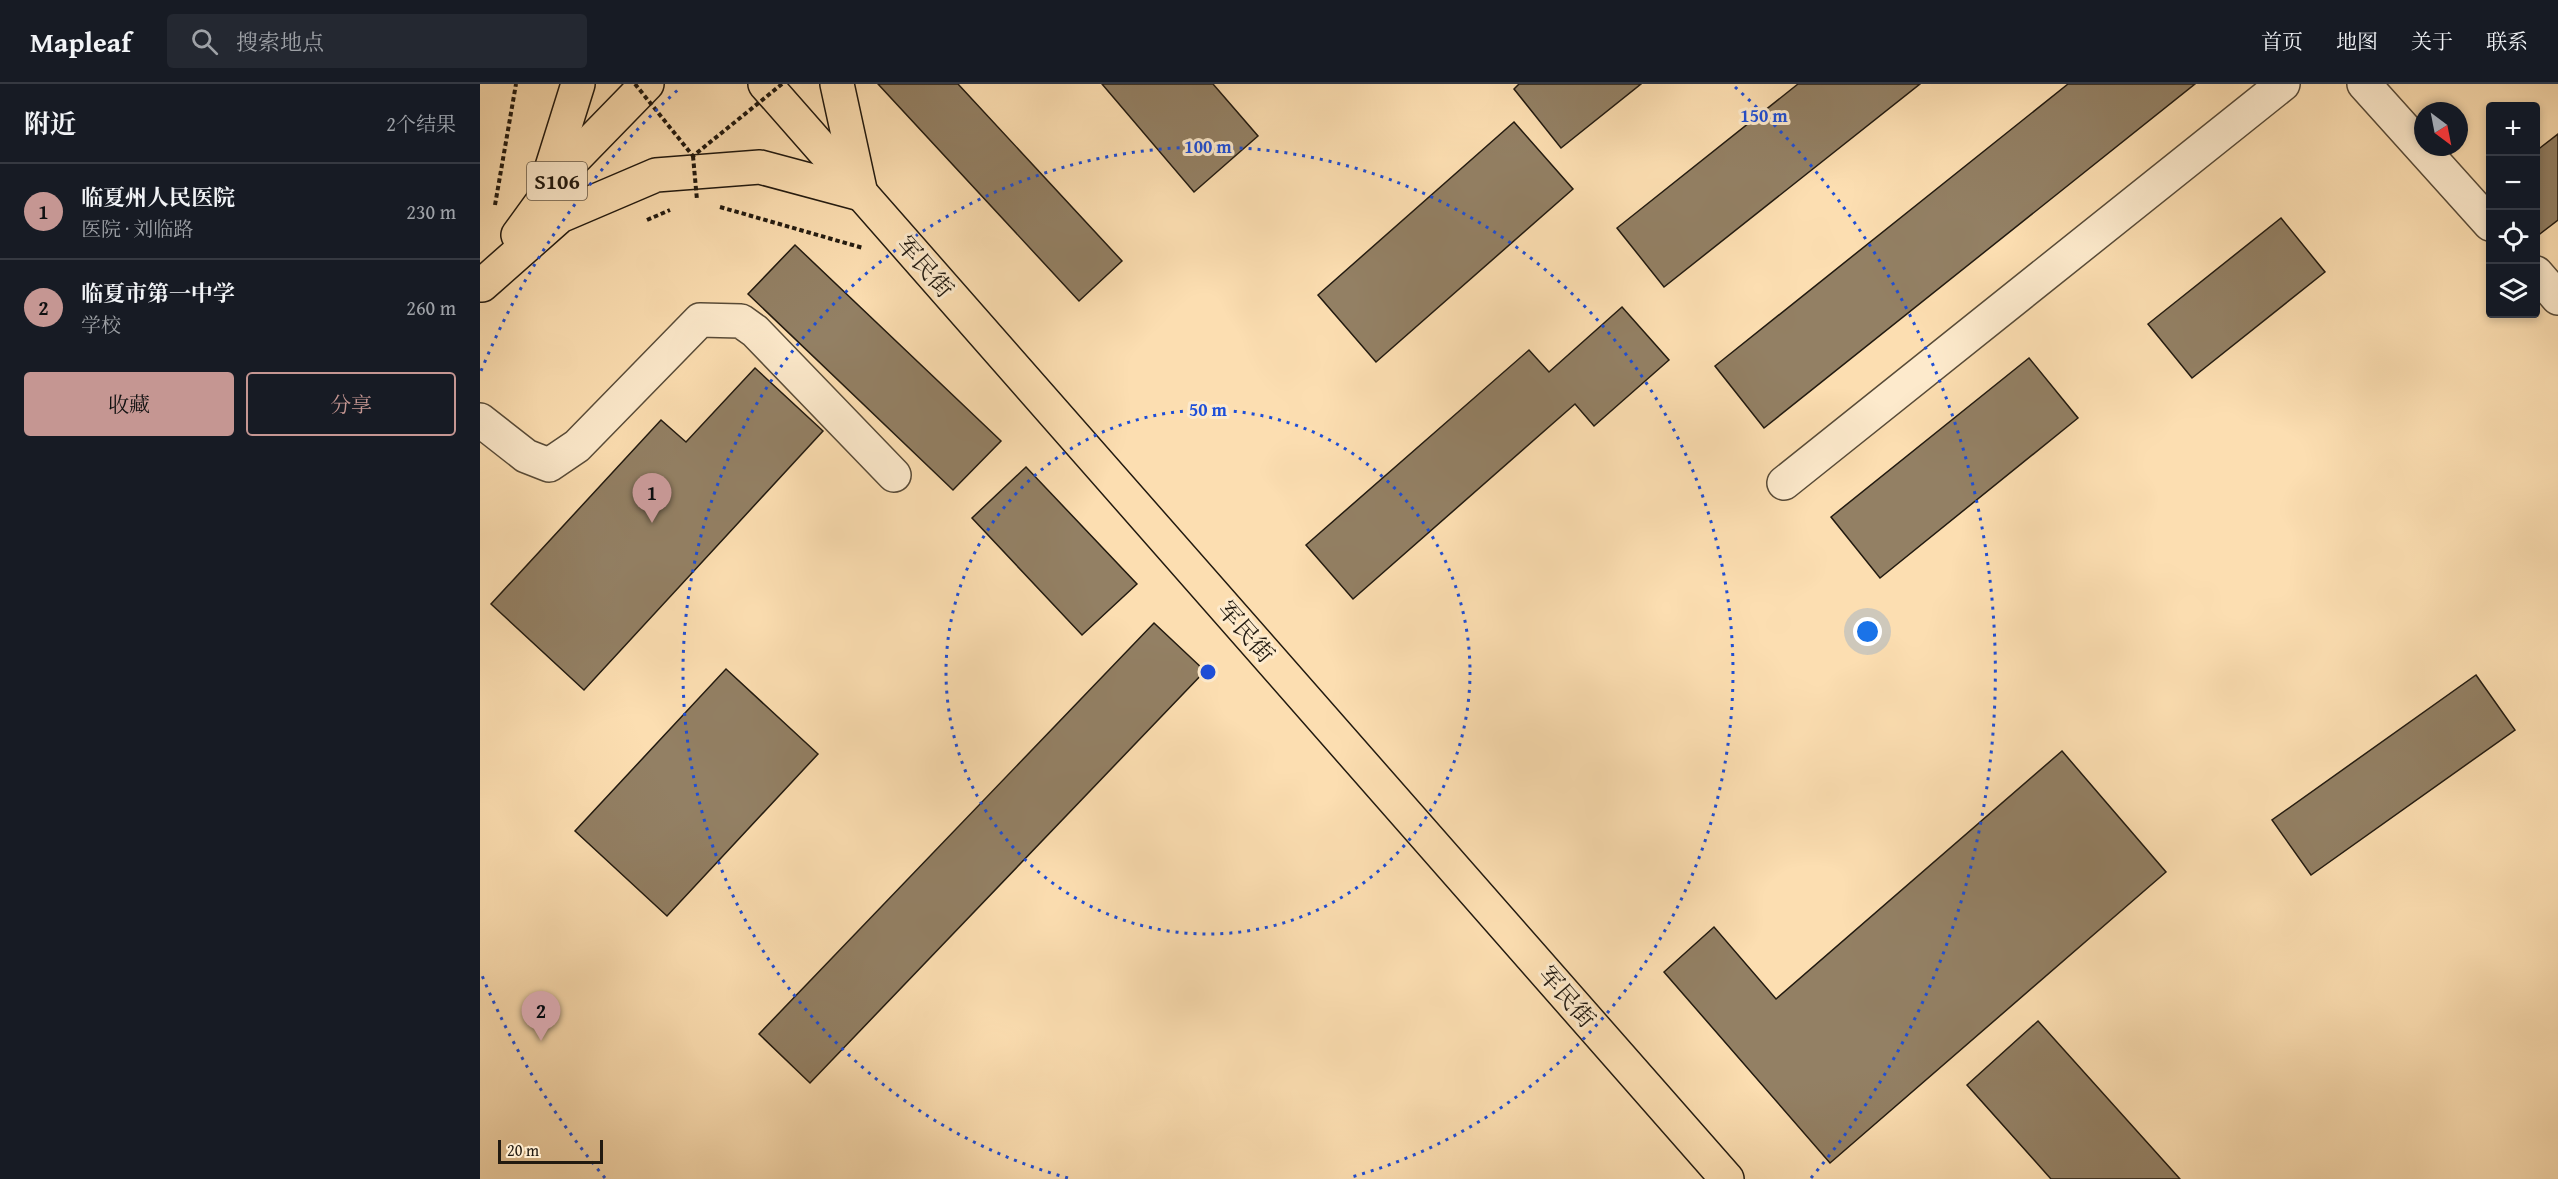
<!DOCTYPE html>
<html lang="zh">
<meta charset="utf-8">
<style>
body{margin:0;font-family:"Gentium Book Plus","Noto Serif SC",serif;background:#242831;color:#f1f3f6}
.controls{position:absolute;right:18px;top:18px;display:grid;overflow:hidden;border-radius:6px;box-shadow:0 3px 9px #0003}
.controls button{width:54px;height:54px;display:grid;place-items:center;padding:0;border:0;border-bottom:2px solid #363941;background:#171b24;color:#f1f3f6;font:30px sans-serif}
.compass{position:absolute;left:1934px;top:18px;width:54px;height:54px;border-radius:50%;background:#171b24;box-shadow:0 3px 9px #0003;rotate:148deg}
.scale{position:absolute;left:18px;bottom:15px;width:105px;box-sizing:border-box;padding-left:6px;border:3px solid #221a10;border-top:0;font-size:16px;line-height:21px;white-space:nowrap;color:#221a10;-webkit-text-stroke:4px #fdeacc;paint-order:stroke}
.you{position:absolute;left:1388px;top:548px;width:21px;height:21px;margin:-15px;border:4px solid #fff;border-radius:50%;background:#1a73e8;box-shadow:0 0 0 9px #1a73e833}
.badge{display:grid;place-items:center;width:39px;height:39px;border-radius:50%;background:#c59692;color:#111;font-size:20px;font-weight:700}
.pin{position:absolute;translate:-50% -50px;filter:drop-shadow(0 2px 3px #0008)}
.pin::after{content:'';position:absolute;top:32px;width:21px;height:18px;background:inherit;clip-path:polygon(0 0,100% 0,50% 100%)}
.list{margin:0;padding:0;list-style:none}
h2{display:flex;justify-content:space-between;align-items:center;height:78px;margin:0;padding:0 24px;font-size:26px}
h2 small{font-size:20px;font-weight:400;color:#9ea1a6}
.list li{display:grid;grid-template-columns:39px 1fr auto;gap:18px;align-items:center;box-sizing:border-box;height:96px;padding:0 24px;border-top:2px solid #363941}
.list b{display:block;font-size:22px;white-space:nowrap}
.list p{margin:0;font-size:20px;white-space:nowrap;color:#9ea1a6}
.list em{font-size:20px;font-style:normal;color:#9ea1a6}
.actions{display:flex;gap:12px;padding:18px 24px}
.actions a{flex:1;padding:14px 0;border:2px solid #c59692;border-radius:6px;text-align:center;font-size:21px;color:#c59692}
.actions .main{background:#c59692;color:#111}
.icon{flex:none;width:33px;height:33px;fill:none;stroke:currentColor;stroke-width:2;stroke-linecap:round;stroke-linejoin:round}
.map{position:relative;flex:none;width:2078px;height:1095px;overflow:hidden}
header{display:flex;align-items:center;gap:36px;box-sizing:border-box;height:84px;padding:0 30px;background:#171b24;border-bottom:2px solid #363941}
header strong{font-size:28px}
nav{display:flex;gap:33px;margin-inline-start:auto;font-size:21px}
.search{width:420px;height:54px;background:#242831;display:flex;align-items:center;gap:15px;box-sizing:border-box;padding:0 21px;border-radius:6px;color:#9ea1a6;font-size:22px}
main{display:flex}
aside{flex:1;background:#171b24}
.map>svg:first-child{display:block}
.building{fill:#938064;stroke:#221a10;stroke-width:1.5}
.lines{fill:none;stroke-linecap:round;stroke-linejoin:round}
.minor-casing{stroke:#584b38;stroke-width:36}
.major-casing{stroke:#221a10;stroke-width:36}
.path{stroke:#221a10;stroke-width:4;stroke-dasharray:4.5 3;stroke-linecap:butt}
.minor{stroke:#fdeacc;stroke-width:33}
.major{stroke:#fcdeb1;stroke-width:33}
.path-bridge{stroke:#221a10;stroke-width:4;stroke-dasharray:4.5 3;stroke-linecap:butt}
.ring{fill:none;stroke:#1d4ed8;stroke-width:3;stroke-dasharray:3 6}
.labels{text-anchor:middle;stroke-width:6;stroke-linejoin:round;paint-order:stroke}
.shield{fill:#fdeacc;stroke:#645848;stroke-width:1.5}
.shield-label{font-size:22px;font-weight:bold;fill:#221a10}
.street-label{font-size:24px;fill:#221a10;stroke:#fdeacc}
.centre{fill:#1d4ed8;stroke:#fdeacc;stroke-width:3}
.ring-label{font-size:18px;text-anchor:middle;font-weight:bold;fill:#1d4ed8;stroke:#fdeacc;stroke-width:6;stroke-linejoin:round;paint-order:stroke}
</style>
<header>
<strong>Mapleaf</strong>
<div class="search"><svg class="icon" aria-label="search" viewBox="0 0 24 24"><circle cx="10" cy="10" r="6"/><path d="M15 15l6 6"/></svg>搜索地点</div>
<nav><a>首页</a><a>地图</a><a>关于</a><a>联系</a></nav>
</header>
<main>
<aside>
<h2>附近<small>2个结果</small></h2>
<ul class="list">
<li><span class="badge">1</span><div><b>临夏州人民医院</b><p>医院 · 刘临路</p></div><em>230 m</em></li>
<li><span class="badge">2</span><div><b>临夏市第一中学</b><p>学校</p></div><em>260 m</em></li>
</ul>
<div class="actions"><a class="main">收藏</a><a>分享</a></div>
</aside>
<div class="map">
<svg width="2078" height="1095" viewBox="0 0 2078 1095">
<rect width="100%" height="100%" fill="#fcdeb1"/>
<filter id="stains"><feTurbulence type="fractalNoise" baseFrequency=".00333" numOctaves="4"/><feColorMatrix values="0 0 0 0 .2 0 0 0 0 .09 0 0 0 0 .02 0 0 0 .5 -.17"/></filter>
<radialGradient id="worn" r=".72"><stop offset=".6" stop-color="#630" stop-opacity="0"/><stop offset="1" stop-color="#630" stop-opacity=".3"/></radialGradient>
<!-- building -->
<g class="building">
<polygon points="398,0 478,0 642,177 599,217"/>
<polygon points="622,0 733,0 778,52 714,108"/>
<polygon points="1039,0 1161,0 1081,64 1034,5"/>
<polygon points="1318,0 1440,0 1184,203 1137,144"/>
<polygon points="1588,0 1715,0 1284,344 1235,282"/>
<polygon points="1034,38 1093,105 896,278 838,211"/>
<polygon points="2078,50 2078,136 2056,153 2056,67"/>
<polygon points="1801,134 1845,188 1712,294 1668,240"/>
<polygon points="315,161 521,357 473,406 268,210"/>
<polygon points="1142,223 1189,276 1114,342 1095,320 873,515 826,461 1049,266 1069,288"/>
<polygon points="1549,274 1598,334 1400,494 1351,433"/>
<polygon points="275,284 343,347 104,606 11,520 181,336 206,358"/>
<polygon points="546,383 657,500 602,551 492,434"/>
<polygon points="674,539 725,587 330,999 279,950"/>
<polygon points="246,585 338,670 187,832 95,747"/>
<polygon points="1996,591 2035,646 1831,791 1792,736"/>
<polygon points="1582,667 1686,788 1350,1079 1184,888 1234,843 1296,915"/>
<polygon points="1558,937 1700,1095 1571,1095 1487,1001"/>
</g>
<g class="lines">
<!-- minor casing -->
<g class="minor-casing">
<g id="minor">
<polyline points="1884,0 2010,140"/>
<polyline points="2056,189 2078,214"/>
<polyline points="0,336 46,372 69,381 97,362 220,236 261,237 275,247 414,391"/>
<polyline points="1304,399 1803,0"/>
</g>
</g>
<!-- major casing -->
<g class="major-casing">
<g id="major">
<polyline points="285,0 1247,1095"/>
<polyline points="67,99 98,0"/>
<polyline points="38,151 91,78 167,0"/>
<polyline points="2,201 80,132 176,91 280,83 381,110 357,0"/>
</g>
</g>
<!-- path -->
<g class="path">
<polyline points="15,121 36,0"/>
<polyline points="240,123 383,164"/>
<polyline points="167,136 190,126"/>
</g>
<!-- minor -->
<use href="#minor" class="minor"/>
<!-- major -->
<use href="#major" class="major"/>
<!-- path-bridge -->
<g class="path-bridge">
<polyline points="155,0 213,72 302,0"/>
<polyline points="213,72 217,116"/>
</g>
</g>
<!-- distance rings -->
<g class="ring">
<circle cx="728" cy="588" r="262"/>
<path d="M588 1094A525 525 0 1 1 868 1094"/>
<path d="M125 1094A787 787 0 0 1 1 889M1 287A787 787 0 0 1 201 3M1255 3A787 787 0 0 1 1331 1094"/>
</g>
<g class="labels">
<!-- shield labels -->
<rect class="shield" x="47" y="78" width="60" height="38" rx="4.5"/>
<g class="shield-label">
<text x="77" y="105">S106</text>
</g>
<!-- street labels -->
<g class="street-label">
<text transform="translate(445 183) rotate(49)" y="8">军民街</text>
<text transform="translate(766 548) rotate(49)" y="8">军民街</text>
<text transform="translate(1087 913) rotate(49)" y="8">军民街</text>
</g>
</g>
<circle cx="728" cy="588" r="9" class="centre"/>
<g class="ring-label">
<text x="1284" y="38">150 m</text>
<text x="728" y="69">100 m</text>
<text x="728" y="332">50 m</text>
</g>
<rect width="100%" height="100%" filter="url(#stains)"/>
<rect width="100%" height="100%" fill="url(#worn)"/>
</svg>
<div class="controls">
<button>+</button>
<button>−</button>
<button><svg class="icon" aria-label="locate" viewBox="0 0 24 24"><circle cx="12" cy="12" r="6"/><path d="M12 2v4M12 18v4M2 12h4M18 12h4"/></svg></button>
<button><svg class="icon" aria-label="layers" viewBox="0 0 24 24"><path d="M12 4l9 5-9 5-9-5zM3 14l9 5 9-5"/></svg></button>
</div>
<svg class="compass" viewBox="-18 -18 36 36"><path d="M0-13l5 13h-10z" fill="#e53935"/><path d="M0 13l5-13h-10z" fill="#9ea1a6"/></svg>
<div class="scale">20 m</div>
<div class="you"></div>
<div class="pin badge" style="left:172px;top:439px">1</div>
<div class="pin badge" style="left:61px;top:957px">2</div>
</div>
</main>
